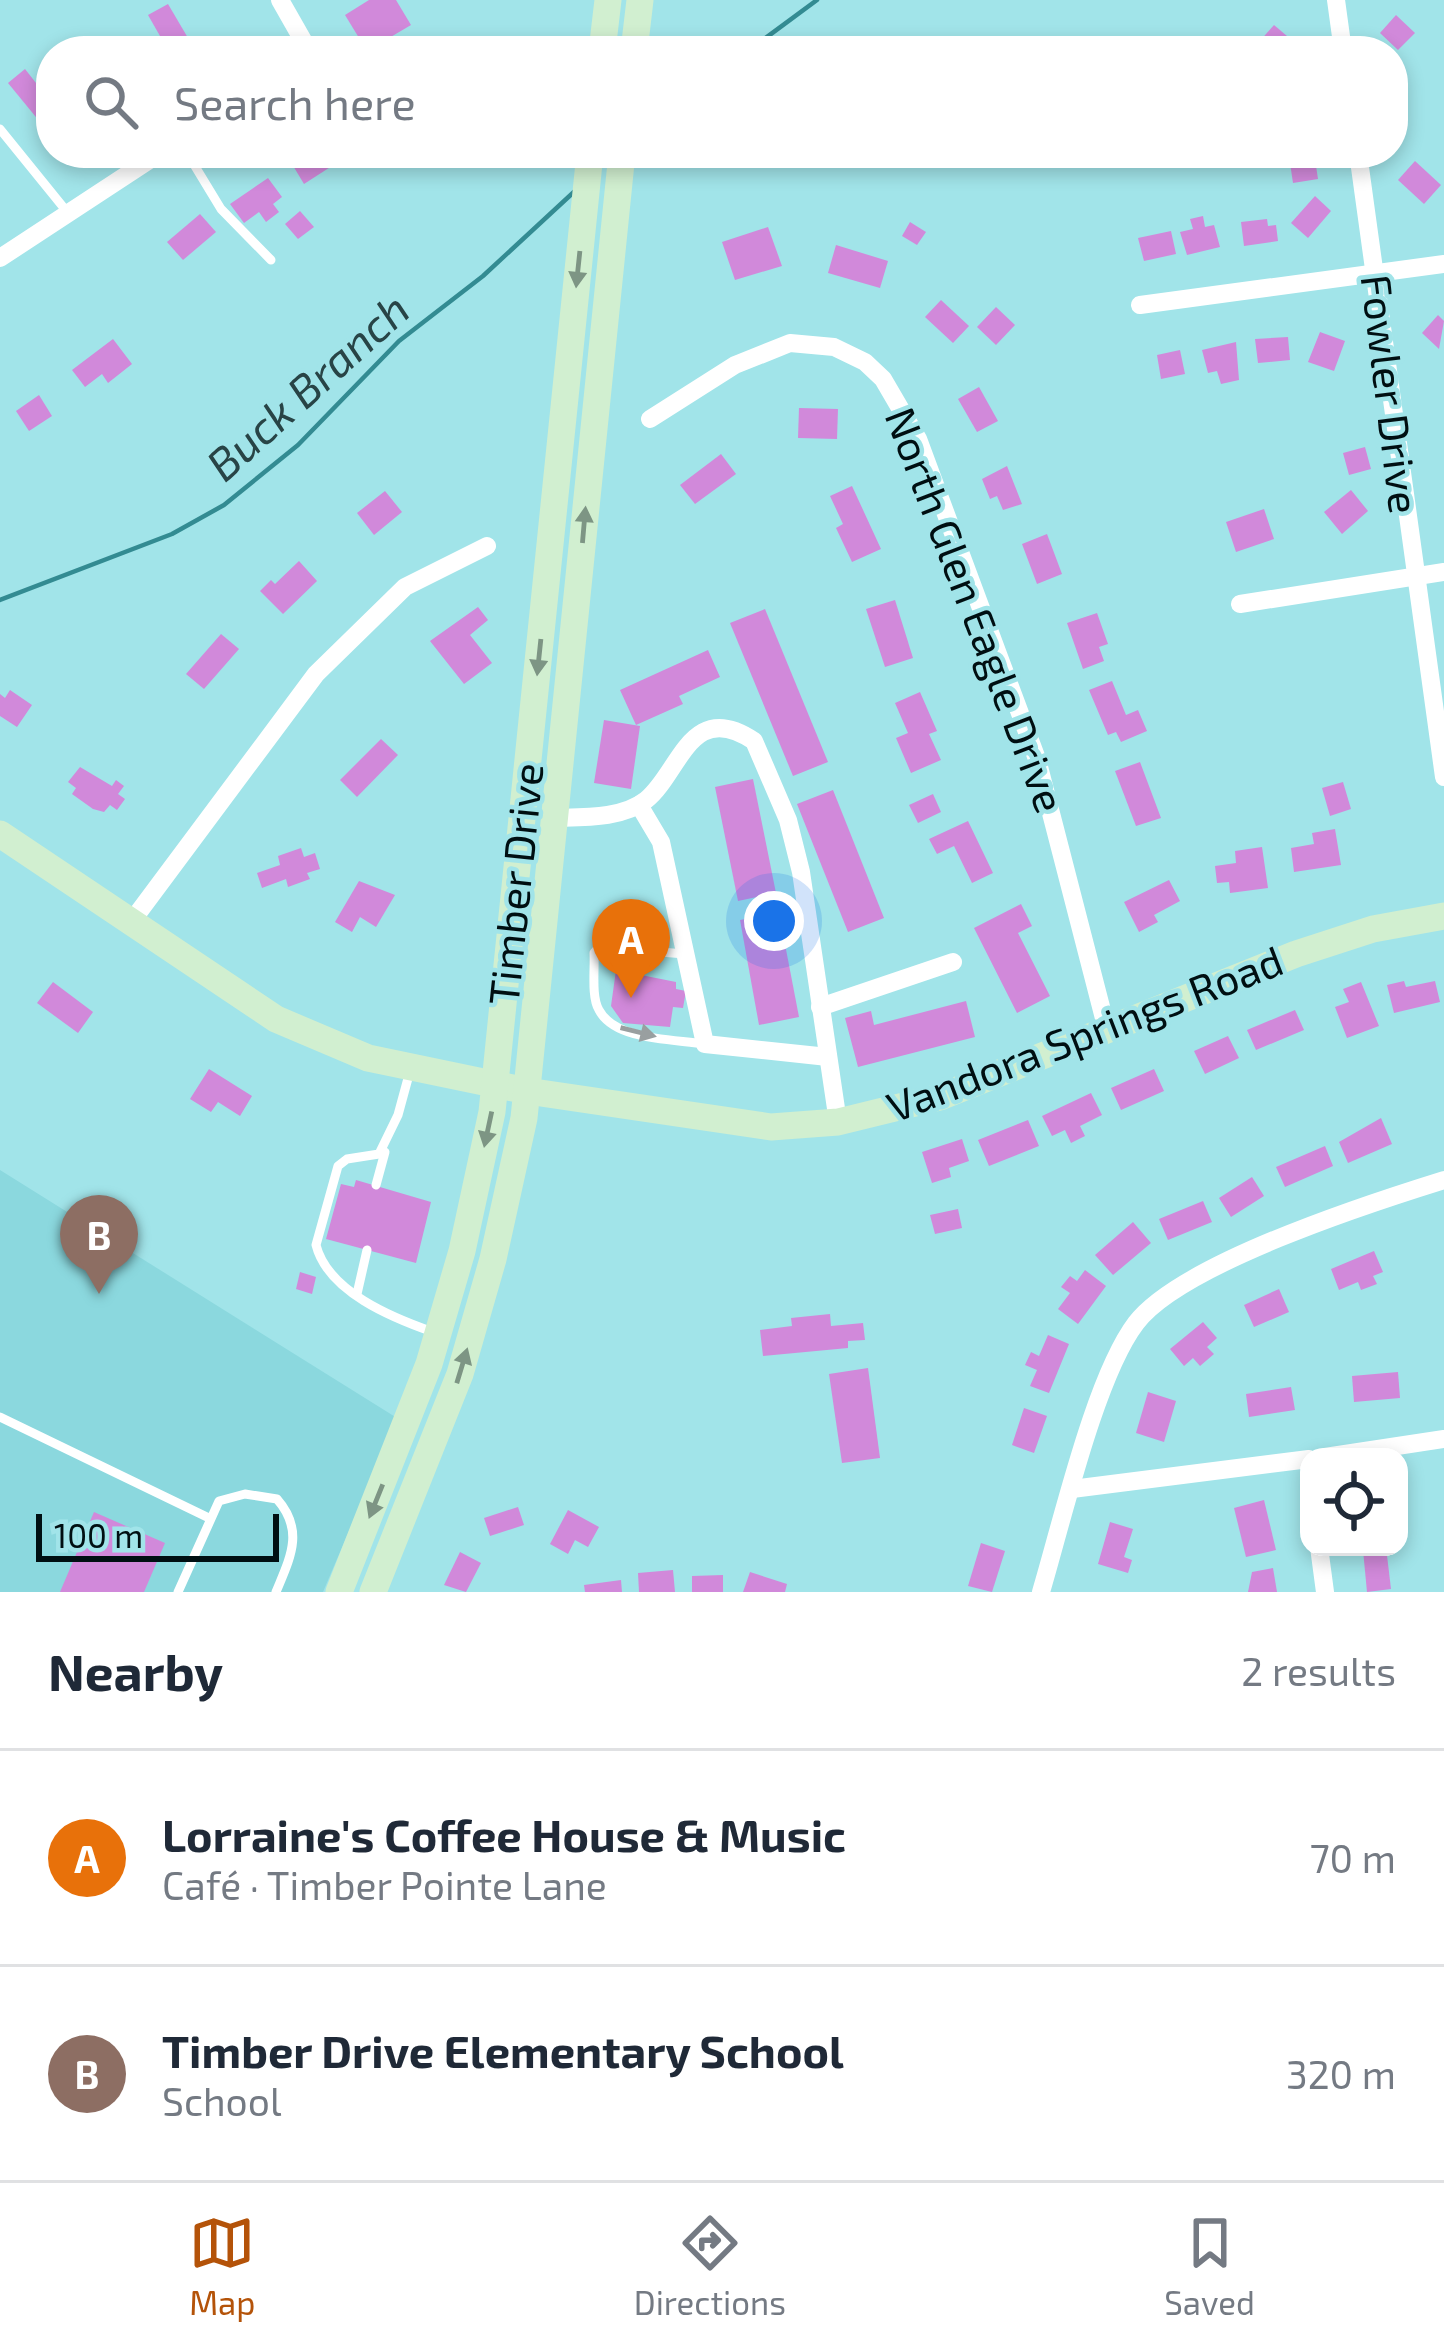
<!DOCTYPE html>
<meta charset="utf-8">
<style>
body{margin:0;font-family:"Exo 2",sans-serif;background:#f6f6f7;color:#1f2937}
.controls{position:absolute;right:36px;bottom:36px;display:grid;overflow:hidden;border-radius:24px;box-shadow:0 6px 18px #0003}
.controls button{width:108px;height:108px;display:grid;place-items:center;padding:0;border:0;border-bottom:3px solid #e0e1e3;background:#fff;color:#1f2937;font:60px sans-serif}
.scale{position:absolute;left:36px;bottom:30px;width:243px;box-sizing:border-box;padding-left:12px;border:6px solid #000f12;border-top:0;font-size:33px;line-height:42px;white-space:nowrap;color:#000f12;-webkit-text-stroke:9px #a1e4e9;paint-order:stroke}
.you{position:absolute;left:774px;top:921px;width:42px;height:42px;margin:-30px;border:9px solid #fff;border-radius:50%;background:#1a73e8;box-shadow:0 0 0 18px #1a73e833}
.badge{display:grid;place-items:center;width:78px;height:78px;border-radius:50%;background:#b45309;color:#fff;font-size:39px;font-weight:700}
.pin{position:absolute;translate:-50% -99px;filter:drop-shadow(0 3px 6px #0008)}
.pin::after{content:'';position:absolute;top:63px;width:42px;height:36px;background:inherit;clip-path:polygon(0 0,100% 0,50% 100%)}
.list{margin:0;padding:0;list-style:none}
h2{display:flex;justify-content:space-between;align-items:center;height:156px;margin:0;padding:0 48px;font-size:51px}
h2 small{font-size:39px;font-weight:400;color:#747a83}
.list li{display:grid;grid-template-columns:78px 1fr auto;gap:36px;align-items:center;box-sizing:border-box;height:216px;padding:0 48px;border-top:3px solid #e0e1e3}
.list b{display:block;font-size:45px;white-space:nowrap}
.list p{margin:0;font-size:39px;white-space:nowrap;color:#747a83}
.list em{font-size:39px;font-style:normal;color:#747a83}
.icon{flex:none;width:66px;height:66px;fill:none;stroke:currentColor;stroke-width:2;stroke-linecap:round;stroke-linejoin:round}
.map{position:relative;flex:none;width:1444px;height:1592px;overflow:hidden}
.search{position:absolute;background:#fff;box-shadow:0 6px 18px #0003;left:36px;right:36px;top:36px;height:132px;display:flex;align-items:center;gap:30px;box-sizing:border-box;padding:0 42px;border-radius:48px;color:#747a83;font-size:45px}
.sheet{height:588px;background:#fff}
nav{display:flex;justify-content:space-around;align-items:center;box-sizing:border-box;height:168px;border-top:3px solid #e0e1e3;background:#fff;font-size:33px;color:#747a83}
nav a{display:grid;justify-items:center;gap:6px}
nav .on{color:#b45309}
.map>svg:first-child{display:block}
.built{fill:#8bd8de}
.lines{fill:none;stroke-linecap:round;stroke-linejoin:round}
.stream{stroke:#338b92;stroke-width:4.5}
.building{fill:#d189da}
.lane{stroke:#fff;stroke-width:9}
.street{stroke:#fff;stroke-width:18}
.secondary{stroke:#d1efd0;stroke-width:27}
.oneway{fill:#7d9584}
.oneway2{fill:#999fa0}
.labels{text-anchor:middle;stroke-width:9;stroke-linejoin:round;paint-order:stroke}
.street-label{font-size:42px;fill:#000f12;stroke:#a1e4e9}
.water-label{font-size:45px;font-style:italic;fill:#284446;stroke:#a1e4e9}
</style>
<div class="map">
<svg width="1444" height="1592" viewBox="0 0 1444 1592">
<rect width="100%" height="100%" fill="#a1e4e9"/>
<!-- built -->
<polygon class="built" points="0,1170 397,1418 323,1592 0,1592"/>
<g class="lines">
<!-- stream -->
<g class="stream">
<polyline points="748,51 817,0"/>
<polyline points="0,600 172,534 224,505 298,445 399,341 483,276 576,190"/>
</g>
</g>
<!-- building -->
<g class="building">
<polygon points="369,0 396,0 411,25 367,51 345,15"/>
<polygon points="168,4 188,38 168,50 148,15"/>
<polygon points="1396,15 1415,33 1398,50 1380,33"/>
<polygon points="1274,25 1300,47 1297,51 1268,51 1258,43"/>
<polygon points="25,69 51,102 51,113 40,122 8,83"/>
<polygon points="309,153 328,153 335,164 304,184 292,164"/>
<polygon points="1315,159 1318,179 1293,183 1290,163"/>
<polygon points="1415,161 1441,185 1424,204 1398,180"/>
<polygon points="268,178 282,197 273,204 279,212 266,222 259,212 244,223 230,204"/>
<polygon points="1315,196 1331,211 1308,238 1291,223"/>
<polygon points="300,211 314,227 298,239 285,224"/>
<polygon points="200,214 216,232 183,260 167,242"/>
<polygon points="1203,216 1205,227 1214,225 1220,247 1187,255 1180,232 1193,229 1190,219"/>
<polygon points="1267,219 1268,226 1276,225 1278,241 1244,246 1241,222"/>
<polygon points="910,222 926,232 917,245 902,236"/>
<polygon points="768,227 782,266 735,280 722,242"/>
<polygon points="1171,231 1176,254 1144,261 1138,238"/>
<polygon points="836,245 888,261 880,288 828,273"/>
<polygon points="941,300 969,326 953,343 925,317"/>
<polygon points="996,307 1015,325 996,345 977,327"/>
<polygon points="1438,315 1444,321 1439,349 1422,333"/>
<polygon points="1320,332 1345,341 1334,371 1308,362"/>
<polygon points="1288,337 1290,360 1258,363 1255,339"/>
<polygon points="113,339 132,364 108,383 102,374 85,387 72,370"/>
<polygon points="1236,342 1239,380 1221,384 1217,371 1208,373 1202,350"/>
<polygon points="1180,350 1185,374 1161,379 1157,355"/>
<polygon points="979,387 998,421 977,432 958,399"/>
<polygon points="39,395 52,416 29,431 16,411"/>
<polygon points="799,408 838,409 837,439 798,438"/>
<polygon points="1365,447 1371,469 1349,475 1343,453"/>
<polygon points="721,454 736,474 695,504 680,485"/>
<polygon points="1007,466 1022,504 1003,510 997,496 990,499 982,479"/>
<polygon points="852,486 881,549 852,562 836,528 843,524 830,496"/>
<polygon points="1351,490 1368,511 1342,534 1324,512"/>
<polygon points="385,491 402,512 374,535 357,513"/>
<polygon points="1264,509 1274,539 1236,552 1226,522"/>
<polygon points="1047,534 1062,574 1037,584 1022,544"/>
<polygon points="299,561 317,581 283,614 260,591 271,580 275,584"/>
<polygon points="895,600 913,658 885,667 866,609"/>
<polygon points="478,607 488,620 470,635 492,663 464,684 430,641"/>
<polygon points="765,609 828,762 793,776 730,623"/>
<polygon points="1097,613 1108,644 1099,647 1104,661 1083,669 1067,623"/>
<polygon points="221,634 239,649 204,689 186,674"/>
<polygon points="708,650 720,677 679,696 683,704 636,725 620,690"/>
<polygon points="1112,681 1126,715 1138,710 1147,731 1121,742 1116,732 1108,735 1089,690"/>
<polygon points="10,690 32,705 17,727 0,716 0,694 5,698"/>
<polygon points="920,692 937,731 929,734 941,760 911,773 896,738 908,733 895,703"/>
<polygon points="604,720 640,726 631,789 594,783"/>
<polygon points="381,739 398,755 357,797 340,780"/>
<polygon points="1140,762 1161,818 1136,826 1115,771"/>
<polygon points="80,767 112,786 116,780 124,786 118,794 125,799 117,810 110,805 104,812 93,809 72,794 76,788 68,782"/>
<polygon points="753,779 776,893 738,901 715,787"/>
<polygon points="1343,782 1351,809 1330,816 1322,788"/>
<polygon points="833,790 884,918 848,932 797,804"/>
<polygon points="933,794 941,812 918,823 909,805"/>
<polygon points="968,821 993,873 972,883 954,846 937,854 929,839"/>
<polygon points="1335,829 1341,865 1294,872 1291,848 1314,844 1312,833"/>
<polygon points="1262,847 1268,888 1230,893 1229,882 1217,883 1215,866 1236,863 1235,851"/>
<polygon points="301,848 304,857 315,853 320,869 307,873 310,879 288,887 286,879 262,888 257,873 280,865 278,856"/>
<polygon points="1169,880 1180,901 1154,915 1158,922 1139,932 1124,902"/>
<polygon points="359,881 395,895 376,927 360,917 352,932 335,922"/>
<polygon points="1021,904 1032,926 1018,933 1050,996 1017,1013 974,928"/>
<polygon points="779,913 799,1017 759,1025 740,920"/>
<polygon points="616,970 676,982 676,989 686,991 683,1008 673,1007 670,1027 623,1023 611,1006"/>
<polygon points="1404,981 1406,987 1435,981 1440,1002 1394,1013 1387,985"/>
<polygon points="53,982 93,1012 78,1033 37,1003"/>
<polygon points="1361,982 1379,1026 1347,1038 1335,1007 1349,1002 1343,989"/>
<polygon points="966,1001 975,1037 858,1067 845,1018 871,1011 874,1025"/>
<polygon points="1295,1010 1304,1030 1256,1050 1247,1030"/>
<polygon points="1228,1036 1239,1058 1205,1074 1194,1051"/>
<polygon points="209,1069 252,1096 240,1116 218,1102 211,1112 190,1099"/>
<polygon points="1154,1069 1164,1091 1121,1110 1111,1088"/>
<polygon points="1091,1093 1102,1115 1080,1126 1085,1136 1071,1143 1065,1130 1052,1136 1042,1116"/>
<polygon points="1381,1118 1392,1144 1348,1163 1339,1142"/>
<polygon points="1028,1120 1039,1146 989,1166 978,1140"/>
<polygon points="962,1139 969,1161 949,1168 951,1177 932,1183 922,1152"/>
<polygon points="1325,1146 1333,1166 1285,1187 1276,1167"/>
<polygon points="1252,1177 1264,1196 1231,1217 1219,1198"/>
<polygon points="356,1180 431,1202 416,1263 326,1239 341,1184 354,1187"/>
<polygon points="1203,1201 1212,1222 1168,1240 1159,1219"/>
<polygon points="958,1209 962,1228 935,1234 930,1215"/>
<polygon points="1133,1222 1151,1243 1113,1275 1095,1255"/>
<polygon points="1374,1251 1383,1272 1373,1276 1377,1284 1361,1290 1358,1282 1339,1290 1331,1269"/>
<polygon points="1085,1270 1106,1286 1078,1324 1058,1309 1070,1293 1061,1287 1070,1276 1077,1281"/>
<polygon points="300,1272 316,1277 312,1294 296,1289"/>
<polygon points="1279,1289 1289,1312 1254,1327 1244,1305"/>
<polygon points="830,1314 831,1326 863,1323 865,1340 848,1341 848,1348 763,1356 760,1330 792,1326 791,1318"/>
<polygon points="1203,1322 1217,1338 1207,1347 1214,1354 1200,1366 1193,1358 1184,1366 1170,1349"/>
<polygon points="1048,1335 1069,1344 1049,1393 1030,1386 1037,1370 1025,1365 1031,1352 1039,1356"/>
<polygon points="868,1368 880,1458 842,1463 829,1374"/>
<polygon points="1398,1372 1400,1398 1354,1402 1352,1376"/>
<polygon points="1291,1387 1295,1410 1249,1417 1246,1394"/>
<polygon points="1148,1392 1176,1401 1164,1442 1136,1433"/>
<polygon points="1024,1408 1047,1416 1034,1453 1012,1445"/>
<polygon points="1264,1500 1276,1550 1246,1557 1234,1508"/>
<polygon points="518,1507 524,1525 490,1536 484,1518"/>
<polygon points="568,1510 599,1527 588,1547 575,1540 568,1554 550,1544"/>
<polygon points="94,1512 165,1543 144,1592 60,1592"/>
<polygon points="1110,1522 1133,1529 1124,1557 1132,1560 1128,1573 1098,1564"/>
<polygon points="981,1543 1005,1551 992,1592 968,1586"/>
<polygon points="1386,1547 1391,1589 1367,1592 1363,1550"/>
<polygon points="460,1552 481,1563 466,1592 444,1585"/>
<polygon points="1273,1568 1277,1592 1248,1592 1252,1572"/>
<polygon points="673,1570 675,1592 639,1592 638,1573"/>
<polygon points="750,1572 787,1584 785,1592 743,1592"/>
<polygon points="723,1575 723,1592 692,1592 692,1576"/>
<polygon points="621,1580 622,1592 585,1592 584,1585"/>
</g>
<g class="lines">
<!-- lane -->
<g class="lane">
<polyline points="0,129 68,213"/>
<polyline points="187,153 221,209 271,260"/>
<path d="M685,954L599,947L594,953C595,969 591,997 599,1010C615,1041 675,1039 705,1044"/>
<path d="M410,1071L398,1115L379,1154L347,1159L338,1166L316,1245C328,1292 393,1318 433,1332"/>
<polyline points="376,1185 385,1152"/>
<polyline points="357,1294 367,1250"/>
<polyline points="0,1417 209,1518"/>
<path d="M178,1592L219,1501L245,1494L277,1499C305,1531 290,1558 276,1592"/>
</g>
<!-- street -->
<g class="street">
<polyline points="280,0 309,51"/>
<polyline points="1336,0 1343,51"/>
<polyline points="1358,153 1444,777"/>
<polyline points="0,258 160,153"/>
<polyline points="1140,305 1444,264"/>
<polyline points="650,419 735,365 790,343 834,347 865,362 883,379 918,439 1037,759 1107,1030"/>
<polyline points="1240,604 1444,572"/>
<polyline points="639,805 661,842 705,1044 828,1057"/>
<path d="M553,818C582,817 622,819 646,800C680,773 690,698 754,741L788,820L801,872L838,1122"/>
<polyline points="129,925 316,674 405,587 487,546"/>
<polyline points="820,1007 953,962"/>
<polyline points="1325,1457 1444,1439"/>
<polyline points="1072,1489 1309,1459"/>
<polyline points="1319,1547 1325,1592"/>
<path d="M1041,1592C1062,1522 1095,1377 1136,1323C1181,1264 1370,1203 1444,1180"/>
</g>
<!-- secondary -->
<g class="secondary">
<polyline points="602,51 608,0"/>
<polyline points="634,51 640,0"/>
<polyline points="0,834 276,1019 368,1058 527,1091 771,1127 838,1122 940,1097 1296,954 1373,929 1444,916"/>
<polyline points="339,1592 429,1364 462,1251 492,1112 590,153"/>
<polyline points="373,1592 460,1374 493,1259 524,1118 622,153"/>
</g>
</g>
<!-- one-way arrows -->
<defs><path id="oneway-solid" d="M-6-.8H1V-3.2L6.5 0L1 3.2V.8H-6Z" transform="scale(3)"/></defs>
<g class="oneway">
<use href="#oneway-solid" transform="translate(578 269) rotate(96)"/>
<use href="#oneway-solid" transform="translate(584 525) rotate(-85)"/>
<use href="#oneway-solid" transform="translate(539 657) rotate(96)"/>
<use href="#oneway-solid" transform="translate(488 1129) rotate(102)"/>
<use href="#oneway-solid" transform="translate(462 1366) rotate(-73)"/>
<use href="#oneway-solid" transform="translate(376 1501) rotate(112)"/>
</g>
<use class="oneway2" href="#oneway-solid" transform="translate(638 1032) rotate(14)"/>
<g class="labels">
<!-- street labels -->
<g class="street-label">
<text transform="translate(1390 394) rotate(83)" y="15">Fowler Drive</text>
<text transform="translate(975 610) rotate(69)" y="15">North Glen Eagle Drive</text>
<text transform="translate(516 884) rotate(-84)" y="15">Timber Drive</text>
<text transform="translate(1085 1034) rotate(-21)" y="15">Vandora Springs Road</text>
</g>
<!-- water labels -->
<g class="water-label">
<text transform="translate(308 387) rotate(-42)" y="16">Buck Branch</text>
</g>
</g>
</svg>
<div class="controls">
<button><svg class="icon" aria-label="locate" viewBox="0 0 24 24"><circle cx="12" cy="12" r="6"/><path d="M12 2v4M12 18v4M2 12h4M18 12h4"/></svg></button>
</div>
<div class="scale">100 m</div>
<div class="you"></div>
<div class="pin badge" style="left:631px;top:998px;background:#e8710a">A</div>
<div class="pin badge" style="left:99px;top:1294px;background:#8d6e63">B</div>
<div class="search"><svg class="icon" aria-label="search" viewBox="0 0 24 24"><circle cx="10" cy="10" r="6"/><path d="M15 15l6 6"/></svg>Search here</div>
</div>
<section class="sheet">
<h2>Nearby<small>2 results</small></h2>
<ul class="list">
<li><span class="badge" style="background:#e8710a">A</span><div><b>Lorraine's Coffee House &amp; Music</b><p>Café · Timber Pointe Lane</p></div><em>70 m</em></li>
<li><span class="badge" style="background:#8d6e63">B</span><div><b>Timber Drive Elementary School</b><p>School</p></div><em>320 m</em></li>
</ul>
</section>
<nav>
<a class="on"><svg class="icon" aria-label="map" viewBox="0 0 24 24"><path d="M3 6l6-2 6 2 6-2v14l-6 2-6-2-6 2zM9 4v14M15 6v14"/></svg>Map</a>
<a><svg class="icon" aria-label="directions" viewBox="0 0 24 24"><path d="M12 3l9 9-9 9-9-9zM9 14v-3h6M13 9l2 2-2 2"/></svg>Directions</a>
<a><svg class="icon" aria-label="saved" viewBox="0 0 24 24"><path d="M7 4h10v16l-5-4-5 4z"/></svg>Saved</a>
</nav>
